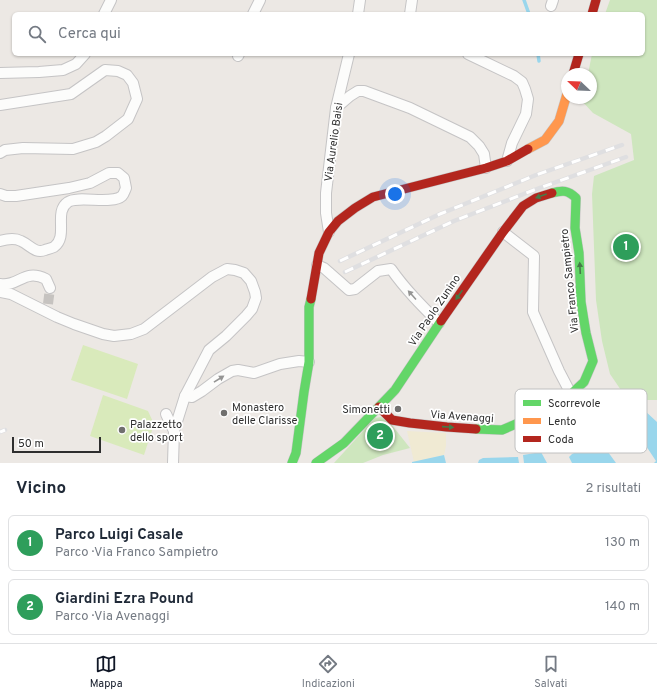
<!DOCTYPE html>
<html lang="it">
<meta charset="utf-8">
<style>
body{margin:0;font-family:Overpass,sans-serif;background:#f6f6f7;color:#1f2937}
.compass{position:absolute;left:561px;top:68px;width:36px;height:36px;border-radius:50%;background:#fff;box-shadow:0 1px 3px #0004;rotate:293deg}
.scale{position:absolute;left:12px;bottom:10px;width:89px;box-sizing:border-box;padding-left:4px;border:2px solid #2e2e2e;border-top:0;font-size:11px;line-height:14px;white-space:nowrap;color:#2e2e2e;-webkit-text-stroke:3px #fff;paint-order:stroke}
.you{position:absolute;left:395px;top:194px;width:14px;height:14px;margin:-10px;border:3px solid #fff;border-radius:50%;background:#1a73e8;box-shadow:0 0 0 6px #1a73e833}
.badge{display:grid;place-items:center;width:26px;height:26px;border-radius:50%;background:#111827;color:#fff;font-size:13px;font-weight:700}
.pin{position:absolute;translate:-50% -50%;border:2px solid #fff;box-shadow:0 1px 4px #0006}
.list{margin:0;padding:0;list-style:none}
h2{display:flex;justify-content:space-between;align-items:center;height:52px;margin:0;padding:0 16px;font-size:17px}
h2 small{font-size:13px;font-weight:400;color:#747a83}
.list li{display:grid;grid-template-columns:26px 1fr auto;gap:12px;align-items:center;box-sizing:border-box;height:56px;margin:0 8px 8px;padding:0 8px;border:1px solid #e0e1e3;border-radius:6px}
.list b{display:block;font-size:15px;white-space:nowrap}
.list p{margin:0;font-size:13px;white-space:nowrap;color:#747a83}
.list em{font-size:13px;font-style:normal;color:#747a83}
.icon{flex:none;width:22px;height:22px;fill:none;stroke:currentColor;stroke-width:2;stroke-linecap:round;stroke-linejoin:round}
.map{position:relative;flex:none;width:657px;height:463px;overflow:hidden}
.search{position:absolute;background:#fff;box-shadow:0 1px 3px #0004;left:12px;right:12px;top:12px;height:44px;display:flex;align-items:center;gap:10px;box-sizing:border-box;padding:0 14px;border-radius:6px;color:#747a83;font-size:15px}
.sheet{height:180px;background:#fff}
nav{display:flex;justify-content:space-around;align-items:center;box-sizing:border-box;height:56px;border-top:1px solid #e0e1e3;background:#fff;font-size:11px;color:#747a83}
nav a{display:grid;justify-items:center;gap:2px}
nav .on{color:#111827}
.map>svg:first-child{display:block}
.green{fill:#cee6be}
.sand{fill:#f0ead3}
.pitch{fill:#d9eabb}
.water{fill:#99d6ec}
.lines{fill:none;stroke-linecap:round;stroke-linejoin:round}
.stream{stroke:#99d6ec;stroke-width:3.5}
.street-tunnel{stroke:#c6c3c0;stroke-width:10;stroke-dasharray:10 5;stroke-linecap:butt}
.street-casing{stroke:#c5c4c5;stroke-width:12}
.fast-casing{stroke:#c5c4c5;stroke-width:10}
.slow-casing{stroke:#c5c4c5;stroke-width:10}
.jam-casing{stroke:#c5c4c5;stroke-width:10}
.street{stroke:#fcfcfb;stroke-width:10}
.fast{stroke:#63d668;stroke-width:9}
.slow{stroke:#ff974d;stroke-width:9}
.jam{stroke:#b3261e;stroke-width:9}
.rail-casing{stroke:#dfdfe1;stroke-width:4.5}
.rail{stroke:#fff;stroke-width:3;stroke-dasharray:9;stroke-linecap:butt}
.oneway{fill:#467a48}
.oneway2{fill:#959594}
.poi-dot{fill:#706f6e;stroke:#fff;stroke-width:1.5}
.labels{text-anchor:middle;stroke-width:3.5;stroke-linejoin:round;paint-order:stroke}
.street-label{font-size:11px;fill:#2e2e2e;stroke:#fff}
.poi-label{font-size:11px;fill:#2e2e2e;stroke:#fff;text-anchor:start}
.key{fill:#fff;stroke:#c0c0c0;stroke-width:1}
.key-label{font-size:11px;fill:#2e2e2e}
</style>
<div class="map">
<svg width="657" height="463" viewBox="0 0 657 463">
<rect width="100%" height="100%" fill="#ece8e4"/>
<!-- green -->
<g class="green">
<polygon points="610,0 657,0 657,400 643,400 633,389 626,393 625,396 610,374 602,341 596,300 592,194 594,176 634,160 631,134 593,113 582,101 582,98 591,98 591,74 588,74 592,54 643,54 643,14 605,14"/>
<polygon points="381,417 391,424 410,448 383,455 363,463 334,463 375,418"/>
</g>
<!-- sand -->
<polygon class="sand" points="407,431 446,433 446,446 444,455 414,462"/>
<!-- pitch -->
<g class="pitch">
<polygon points="83,345 138,364 127,399 71,380"/>
<polygon points="103,395 148,411 154,424 144,455 90,436"/>
</g>
<!-- water -->
<g class="water">
<polygon points="625,396 632,415 637,414 644,410 657,422 657,463 654,463 656,461 617,402"/>
<polygon points="600,441 616,463 572,463 569,457 572,454"/>
<polygon points="541,452 547,463 524,463 523,455"/>
<polygon points="444,455 446,463 412,463 412,462"/>
<polygon points="518,457 519,463 478,463 479,460 483,458"/>
</g>
<g class="lines">
<!-- stream -->
<g class="stream">
<polyline points="524,0 529,14"/>
<polyline points="538,54 539,61"/>
</g>
<!-- street-tunnel -->
<polyline class="street-tunnel" points="48,304 50,288"/>
<!-- street casing -->
<g class="street-casing">
<g id="street">
<polyline points="551,6 553,0"/>
<polyline points="104,14 111,0"/>
<polyline points="253,14 260,0"/>
<polyline points="358,14 360,0"/>
<polyline points="410,14 412,0"/>
<polyline points="468,54 514,76 522,82 525,89 528,99 526,114 512,143 507,161"/>
<polyline points="238,56 239,54"/>
<polyline points="0,73 39,72 63,70 76,64 85,54"/>
<polyline points="0,105 71,94 105,70 118,71 127,75 133,83 137,99 128,119 106,136 96,142 73,149 23,148 5,150 0,153"/>
<polyline points="336,108 350,96 358,91 364,91 410,108 470,137 479,146 484,154 486,168"/>
<path d="M0,194L6,196H16L69,188L90,183L109,173H118L124,178L126,188C125,190 124,194 122,196C112,205 78,195 68,202C53,212 69,236 54,247C52,248 48,249 45,250C35,254 30,245 21,241C15,238 7,239 0,241"/>
<polyline points="329,232 326,213 326,193 336,108 349,54"/>
<polyline points="503,232 534,256 533,312 559,371 571,394"/>
<path d="M317,265L324,268L349,290L355,289L378,271L391,269C405,289 422,306 439,323"/>
<path d="M0,284C19,287 24,268 46,279L50,288"/>
<polyline points="0,292 11,294 57,317 74,324 103,334 114,336 131,334 144,329 212,277 227,269 235,270 244,273 251,281 255,292 256,298 252,309 246,316 226,336 209,350 185,396 174,431 173,463"/>
<polyline points="185,396 192,397 202,391 218,379 232,371 238,370 254,373 280,364 299,361 309,362"/>
<polyline points="166,414 174,431"/>
</g>
</g>
<!-- fast casing -->
<g class="fast-casing">
<g id="fast">
<path d="M476,429L502,430L546,411L571,394L584,382L593,361L586,333L581,302L579,253L575,228L576,198C568,190 562,190 552,193"/>
<polyline points="292,463 296,453 304,392 309,362 309,307 311,299"/>
<polyline points="316,463 344,443 395,390 441,321"/>
</g>
</g>
<!-- slow casing -->
<g class="slow-casing">
<polyline id="slow" points="528,149 545,140 559,121 567,94"/>
</g>
<!-- jam casing -->
<g class="jam-casing">
<g id="jam">
<polyline points="592,14 596,0"/>
<polyline points="573,74 579,54"/>
<polyline points="311,299 319,253 329,232 338,221 355,208 373,197 486,168 507,161 528,149"/>
<polyline points="441,321 503,232 523,206 536,198 552,193"/>
<polyline points="379,407 392,420 410,423 447,427 476,429"/>
</g>
</g>
<!-- street -->
<use href="#street" class="street"/>
<!-- fast -->
<use href="#fast" class="fast"/>
<!-- slow -->
<use href="#slow" class="slow"/>
<!-- jam -->
<use href="#jam" class="jam"/>
<!-- rail casing -->
<g class="rail-casing">
<g id="rail">
<polyline points="340,261 440,214 536,175 622,145"/>
<polyline points="345,272 454,221 534,190 626,157"/>
<polyline points="0,432 5,430"/>
</g>
</g>
<!-- rail -->
<use href="#rail" class="rail"/>
</g>
<!-- one-way arrows -->
<defs><path id="oneway-solid" d="M-6-.8H1V-3.2L6.5 0L1 3.2V.8H-6Z"/></defs>
<g class="oneway">
<use href="#oneway-solid" transform="translate(541 196) rotate(160)"/>
<use href="#oneway-solid" transform="translate(580 268) rotate(-93)"/>
<use href="#oneway-solid" transform="translate(459 295) rotate(125)"/>
<use href="#oneway-solid" transform="translate(448 427) rotate(4)"/>
</g>
<g class="oneway2">
<use href="#oneway-solid" transform="translate(412 295) rotate(-132)"/>
<use href="#oneway-solid" transform="translate(219 379) rotate(-32)"/>
</g>
<!-- markers -->
<g class="poi-dot">
<circle cx="398" cy="409" r="4"/>
<circle cx="224" cy="413" r="4"/>
<circle cx="122" cy="430" r="4"/>
</g>
<g class="labels">
<!-- street labels -->
<g class="street-label">
<text transform="translate(333 142) rotate(-82)" y="4">Via Aurelio Baisi</text>
<text transform="translate(569 281) rotate(-96)" y="4">Via Franco Sampietro</text>
<text transform="translate(434 310) rotate(-56)" y="4">Via Paolo Zunino</text>
<text transform="translate(462 416) rotate(4)" y="4">Via Avenaggi</text>
</g>
<!-- poi labels -->
<g class="poi-label">
<text x="232" y="411">Monastero<tspan x="232" dy="13">delle Clarisse</tspan></text>
<text x="390" y="413" text-anchor="end">Simonetti</text>
<text x="130" y="428">Palazzetto<tspan x="130" dy="13">dello sport</tspan></text>
</g>
</g>
<!-- legend -->
<rect x="515" y="389" width="132" height="64" rx="6" class="key"/>
<rect x="523" y="400" width="18" height="6" fill="#63d668"/>
<rect x="523" y="418" width="18" height="6" fill="#ff974d"/>
<rect x="523" y="436" width="18" height="6" fill="#b3261e"/>
<g class="key-label">
<text x="548" y="407">Scorrevole</text>
<text x="548" y="425">Lento</text>
<text x="548" y="443">Coda</text>
</g>
</svg>
<svg class="compass" viewBox="-18 -18 36 36"><path d="M0-13l5 13h-10z" fill="#e53935"/><path d="M0 13l5-13h-10z" fill="#747a83"/></svg>
<div class="scale">50 m</div>
<div class="you"></div>
<div class="pin badge" style="left:626px;top:247px;background:#2e9e5b">1</div>
<div class="pin badge" style="left:380px;top:436px;background:#2e9e5b">2</div>
<div class="search"><svg class="icon" aria-label="search" viewBox="0 0 24 24"><circle cx="10" cy="10" r="6"/><path d="M15 15l6 6"/></svg>Cerca qui</div>
</div>
<section class="sheet">
<h2>Vicino<small>2 risultati</small></h2>
<ul class="list">
<li><span class="badge" style="background:#2e9e5b">1</span><div><b>Parco Luigi Casale</b><p>Parco · Via Franco Sampietro</p></div><em>130 m</em></li>
<li><span class="badge" style="background:#2e9e5b">2</span><div><b>Giardini Ezra Pound</b><p>Parco · Via Avenaggi</p></div><em>140 m</em></li>
</ul>
</section>
<nav>
<a class="on"><svg class="icon" aria-label="map" viewBox="0 0 24 24"><path d="M3 6l6-2 6 2 6-2v14l-6 2-6-2-6 2zM9 4v14M15 6v14"/></svg>Mappa</a>
<a><svg class="icon" aria-label="directions" viewBox="0 0 24 24"><path d="M12 3l9 9-9 9-9-9zM9 14v-3h6M13 9l2 2-2 2"/></svg>Indicazioni</a>
<a><svg class="icon" aria-label="saved" viewBox="0 0 24 24"><path d="M7 4h10v16l-5-4-5 4z"/></svg>Salvati</a>
</nav>
